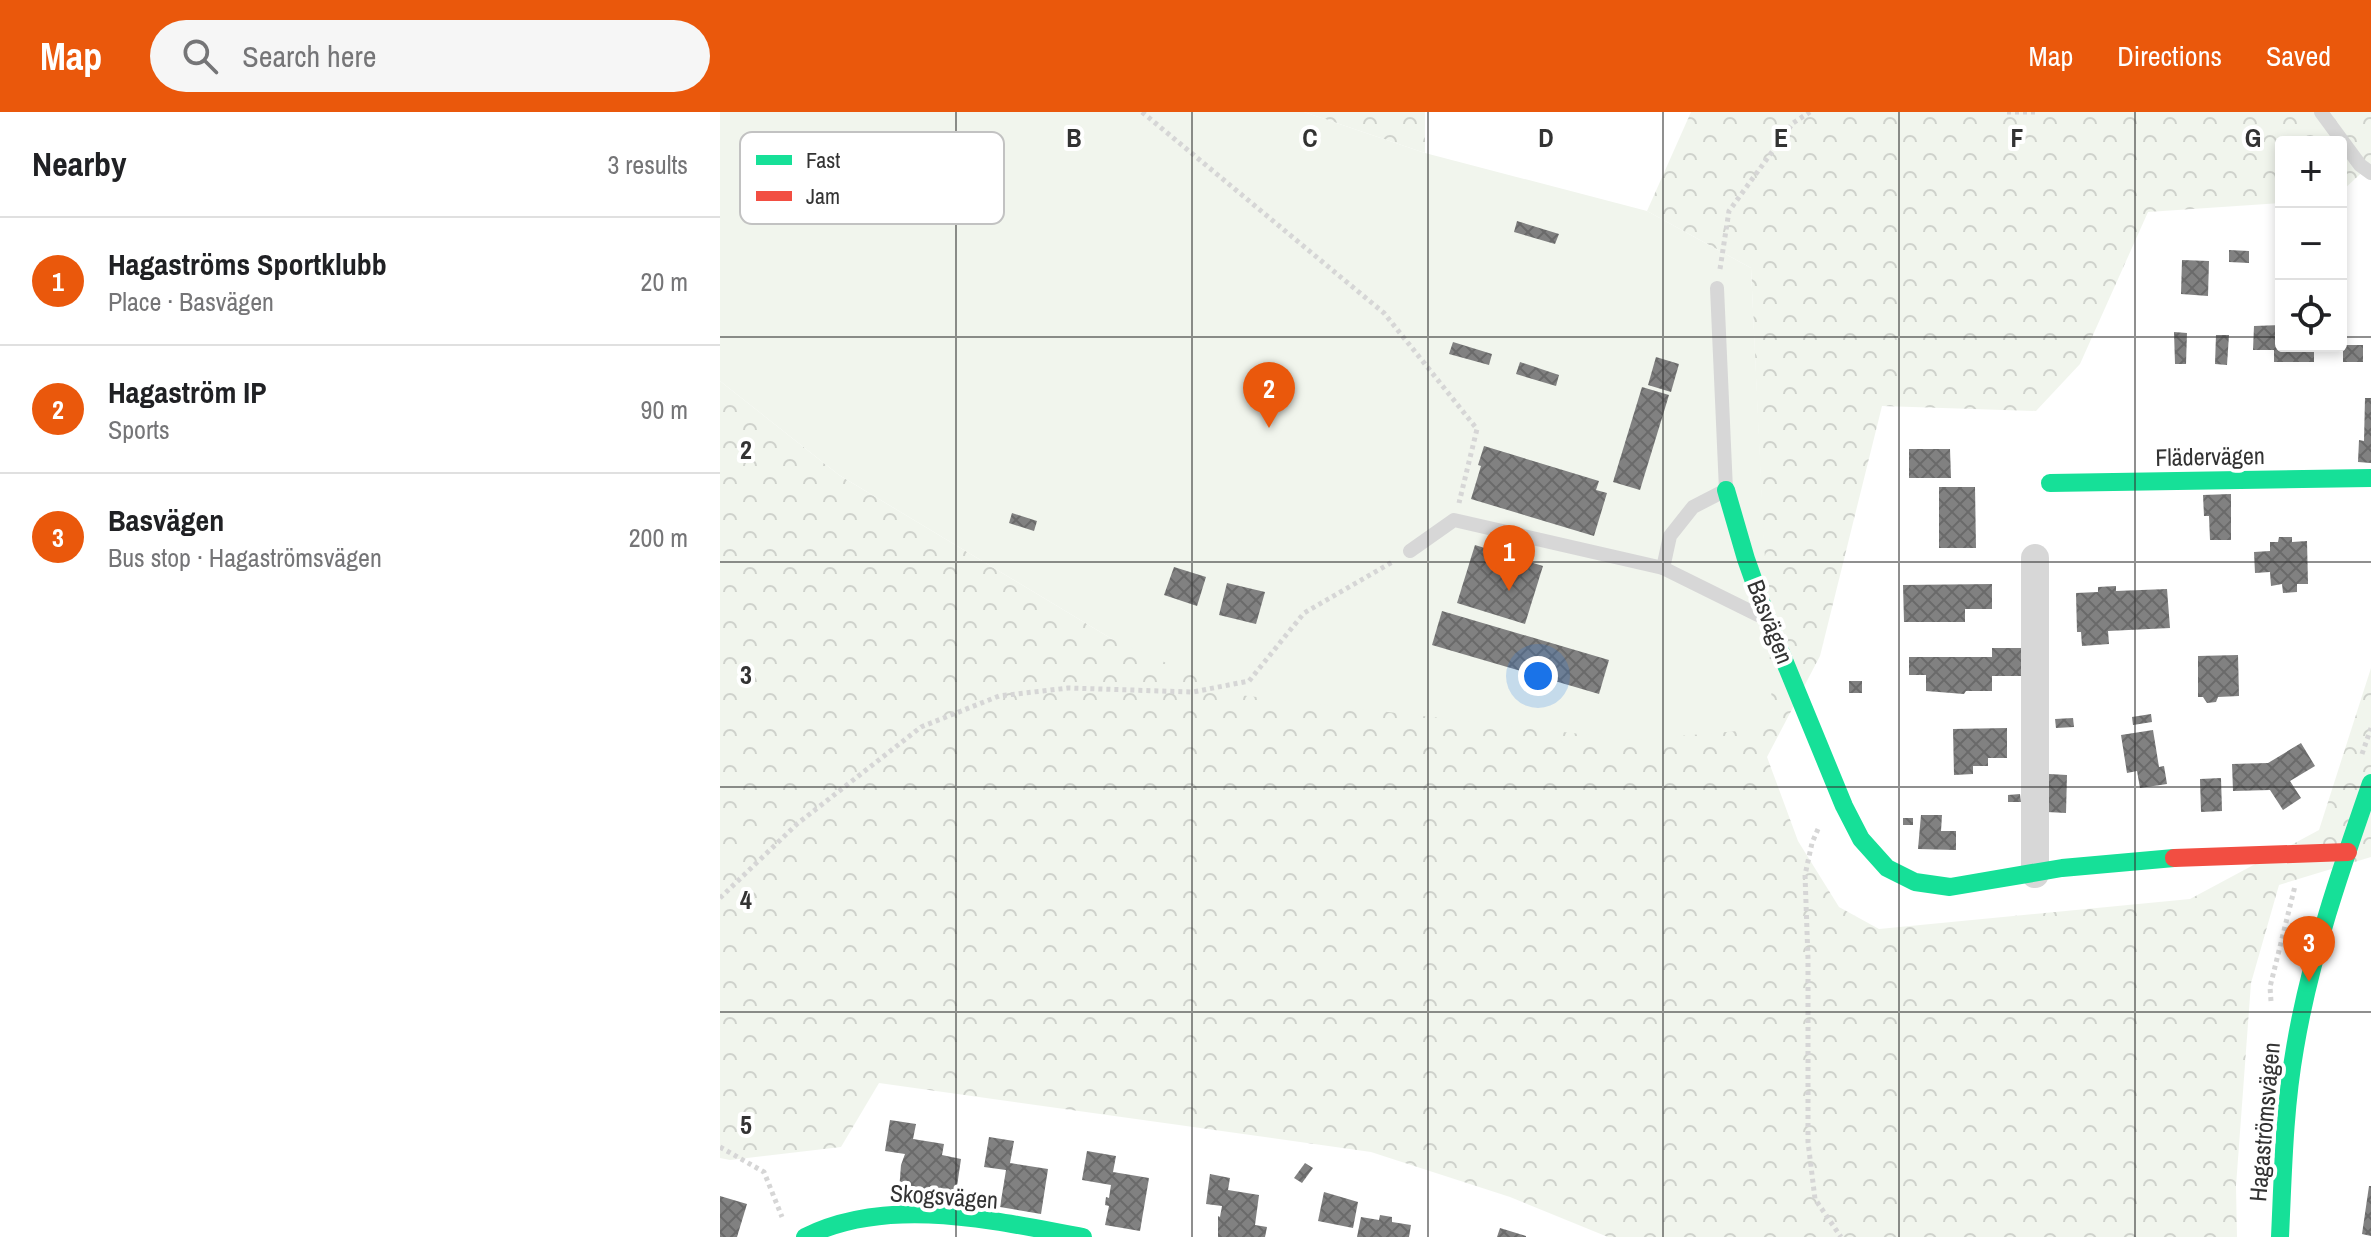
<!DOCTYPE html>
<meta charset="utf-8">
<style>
body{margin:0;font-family:"Archivo Narrow",sans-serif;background:#f6f6f6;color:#202124}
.controls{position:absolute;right:24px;top:24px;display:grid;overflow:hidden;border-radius:8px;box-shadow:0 4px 12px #0003}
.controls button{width:72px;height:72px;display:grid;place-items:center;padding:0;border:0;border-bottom:2px solid #e0e0e0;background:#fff;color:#202124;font:40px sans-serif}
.you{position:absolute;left:818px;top:564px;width:28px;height:28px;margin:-20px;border:6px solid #fff;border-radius:50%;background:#1a73e8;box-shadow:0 0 0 12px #1a73e833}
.badge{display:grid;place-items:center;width:52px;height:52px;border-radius:50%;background:#ea580c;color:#fff;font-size:26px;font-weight:700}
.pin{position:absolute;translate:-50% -66px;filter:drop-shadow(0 2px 4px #0008)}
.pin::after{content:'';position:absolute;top:42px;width:28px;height:24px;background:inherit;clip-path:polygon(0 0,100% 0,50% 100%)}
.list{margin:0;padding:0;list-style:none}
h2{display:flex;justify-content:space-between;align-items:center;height:104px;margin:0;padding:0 32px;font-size:34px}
h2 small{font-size:26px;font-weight:400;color:#757577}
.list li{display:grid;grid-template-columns:52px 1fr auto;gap:24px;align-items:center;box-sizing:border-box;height:128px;padding:0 32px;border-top:2px solid #e0e0e0}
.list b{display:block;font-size:30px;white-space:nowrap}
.list p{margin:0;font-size:26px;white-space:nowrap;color:#757577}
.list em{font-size:26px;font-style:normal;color:#757577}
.icon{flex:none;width:44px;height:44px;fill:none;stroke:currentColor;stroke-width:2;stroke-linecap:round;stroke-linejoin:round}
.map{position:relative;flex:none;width:1651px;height:1125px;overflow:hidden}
header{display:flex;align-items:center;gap:48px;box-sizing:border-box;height:112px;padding:0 40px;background:#ea580c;color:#fff}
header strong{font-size:38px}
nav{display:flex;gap:44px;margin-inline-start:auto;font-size:28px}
.search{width:560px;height:72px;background:#f6f6f6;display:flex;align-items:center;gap:20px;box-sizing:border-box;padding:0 28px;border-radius:44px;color:#757577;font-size:30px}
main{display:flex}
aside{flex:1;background:#fff}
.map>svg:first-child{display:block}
.forest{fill:url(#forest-crowns)}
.pitch{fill:#f1f5ed}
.building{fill:url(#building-cross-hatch)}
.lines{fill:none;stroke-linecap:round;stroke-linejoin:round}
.path{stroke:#d6d6d6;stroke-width:5;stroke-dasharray:4 4;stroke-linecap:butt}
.lane{stroke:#d7d7d7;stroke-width:14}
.street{stroke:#d7d7d7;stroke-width:28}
.fast{stroke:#16e098;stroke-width:18}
.jam{stroke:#f24e42;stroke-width:18}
.grid{fill:none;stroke:#333;stroke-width:2;stroke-opacity:0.55}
.labels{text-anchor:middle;stroke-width:8;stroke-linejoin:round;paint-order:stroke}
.street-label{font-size:24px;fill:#333;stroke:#fff}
.key{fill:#fff;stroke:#c2c2c2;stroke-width:2}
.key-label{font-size:22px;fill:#333}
.grid-label{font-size:26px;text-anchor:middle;font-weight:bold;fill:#333;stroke:#fff;stroke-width:8;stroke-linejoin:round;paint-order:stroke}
</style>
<header>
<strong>Map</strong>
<div class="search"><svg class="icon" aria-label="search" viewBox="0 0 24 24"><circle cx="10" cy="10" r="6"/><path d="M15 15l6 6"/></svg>Search here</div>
<nav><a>Map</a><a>Directions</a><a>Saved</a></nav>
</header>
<main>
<aside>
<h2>Nearby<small>3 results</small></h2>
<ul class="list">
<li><span class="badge">1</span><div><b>Hagaströms Sportklubb</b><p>Place · Basvägen</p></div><em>20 m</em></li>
<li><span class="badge">2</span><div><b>Hagaström IP</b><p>Sports</p></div><em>90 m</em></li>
<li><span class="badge">3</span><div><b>Basvägen</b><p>Bus stop · Hagaströmsvägen</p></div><em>200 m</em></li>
</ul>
</aside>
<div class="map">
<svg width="1651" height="1125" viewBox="0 0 1651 1125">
<defs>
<pattern id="forest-crowns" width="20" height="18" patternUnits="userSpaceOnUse" patternTransform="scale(2)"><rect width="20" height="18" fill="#f1f5ed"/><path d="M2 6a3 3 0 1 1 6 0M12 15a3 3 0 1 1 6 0" fill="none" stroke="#cfd2cc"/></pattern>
<pattern id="building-cross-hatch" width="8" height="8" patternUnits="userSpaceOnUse" patternTransform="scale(2)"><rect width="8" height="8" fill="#818181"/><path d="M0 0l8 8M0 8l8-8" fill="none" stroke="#6a6a6a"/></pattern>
</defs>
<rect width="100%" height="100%" fill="#fff"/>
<!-- forest -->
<g class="forest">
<polygon points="584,0 705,0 705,41"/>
<polygon points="971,0 1651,0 1651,52 1621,80 1621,30 1561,30 1561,91 1428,100 1360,252 1316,299 1162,294 1100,544 1047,645 1078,729 1119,795 1159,817 1470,787 1599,718 1651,556 1651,745 1559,773 1531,871 1516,1074 1517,1125 888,1125 790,1085 651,1040 159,971 121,1035 10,1048 0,1046 0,269 119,363 392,527 1052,616 1031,156 927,99"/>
</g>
<!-- pitch -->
<polygon class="pitch" points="0,0 584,0 705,41 927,99 1031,156 1053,616 913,628 519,583 392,527 119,363 0,269"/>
<!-- building -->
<g class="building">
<polygon points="797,109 839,122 835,132 794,120"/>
<polygon points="1509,138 1529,139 1529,151 1509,150"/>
<polygon points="1462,148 1489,149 1488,184 1461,182"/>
<polygon points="1561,213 1561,234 1594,234 1594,250 1554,250 1554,238 1533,238 1534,214"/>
<polygon points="1454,220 1467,221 1466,252 1455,252"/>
<polygon points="1496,223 1509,223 1507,253 1495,252"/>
<polygon points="733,230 772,242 769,253 729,242"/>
<rect x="1623" y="233" width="20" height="17"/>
<polygon points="936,245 959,252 951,280 928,273"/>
<polygon points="800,250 839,263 836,274 796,262"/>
<polygon points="922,275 949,283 920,378 893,370"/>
<polygon points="1645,286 1651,286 1651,351 1638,350 1639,328 1644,329"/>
<polygon points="764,334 879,369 876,378 887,381 874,424 751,387 761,354 758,353"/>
<polygon points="1189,337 1230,337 1231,366 1189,366"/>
<polygon points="1219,375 1255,375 1256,436 1219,436"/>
<polygon points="1511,382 1511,428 1490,428 1489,404 1484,404 1483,383"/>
<polygon points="292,401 317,409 314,419 289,411"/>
<polygon points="1559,425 1572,425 1572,430 1587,429 1588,472 1577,472 1577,480 1563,481 1562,472 1551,474 1550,460 1535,461 1534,440 1550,439 1550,430 1558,430"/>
<polygon points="755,433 823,454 805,512 737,491"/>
<polygon points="454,455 486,465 477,494 444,483"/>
<polygon points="507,471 545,480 536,512 499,503"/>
<polygon points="1272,472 1272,497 1245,497 1245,510 1184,510 1183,473"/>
<polygon points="1396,474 1396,479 1447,477 1450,516 1388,519 1389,532 1362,534 1361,520 1357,520 1356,481 1378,480 1378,475"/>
<polygon points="722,499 889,548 879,582 712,533"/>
<polygon points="1272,536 1301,536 1301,564 1272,564 1272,579 1246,579 1244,582 1206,579 1206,563 1189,563 1189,545 1272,545"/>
<polygon points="1518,543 1519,584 1498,585 1496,590 1487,591 1483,585 1478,585 1478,544"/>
<rect x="1129" y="569" width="13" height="12"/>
<polygon points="1431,602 1432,610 1413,613 1412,605"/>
<polygon points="1353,606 1354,615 1336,616 1335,607"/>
<polygon points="1287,616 1287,646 1268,646 1268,654 1253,654 1253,662 1234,663 1233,617"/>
<polygon points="1433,618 1439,655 1444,654 1447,672 1420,676 1417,659 1407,661 1401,623"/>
<polygon points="1581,631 1595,654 1570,669 1581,686 1563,698 1550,678 1513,679 1512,652 1548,651"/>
<polygon points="1329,662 1347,663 1346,701 1327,700"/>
<polygon points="1501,666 1502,699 1481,700 1480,667"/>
<polygon points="1300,682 1301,690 1288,690 1288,683"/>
<polygon points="1201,703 1222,703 1221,719 1236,719 1236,738 1198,737"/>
<rect x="1183" y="706" width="10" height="7"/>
<polygon points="170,1008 196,1012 193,1027 224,1032 222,1043 241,1047 235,1088 179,1079 181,1053 185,1042 165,1039"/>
<polygon points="269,1025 294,1029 290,1051 328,1057 321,1102 280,1095 286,1058 264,1055"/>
<polygon points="367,1039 396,1044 393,1060 429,1066 420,1119 385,1113 389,1094 385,1093 386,1085 389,1086 391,1073 362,1068"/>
<polygon points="585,1051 593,1056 582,1071 574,1066"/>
<polygon points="490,1062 510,1066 508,1078 539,1083 535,1113 547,1115 545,1125 498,1125 498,1104 500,1105 502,1094 486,1092"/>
<polygon points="1649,1074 1651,1074 1651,1124 1642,1122"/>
<polygon points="604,1080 638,1090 633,1116 598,1109"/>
<polygon points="0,1084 27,1092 17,1125 0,1125"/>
<polygon points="660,1103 672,1105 672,1110 691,1113 689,1125 637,1125 641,1105 659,1108"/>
<polygon points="780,1116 806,1124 806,1125 777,1125"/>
</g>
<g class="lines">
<!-- path -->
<g class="path">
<polyline points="422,0 664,201 757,317 739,391"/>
<polyline points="1287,0 1316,0"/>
<polyline points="1000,157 1009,99 1073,11 1090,0"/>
<polyline points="1642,642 1651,616"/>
<polyline points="1098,717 1092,731 1085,763 1088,847 1088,1030 1095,1087 1121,1125"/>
<polyline points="0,786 77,712 201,615 279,584 348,576 473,580 529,569 584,501 674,449"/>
<polyline points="1551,889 1550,875 1575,774"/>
<polyline points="0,1035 44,1060 62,1105"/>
</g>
<!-- lane -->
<g class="lane">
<polyline points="1601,0 1640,53 1651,61"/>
<polyline points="997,176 1006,378 973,395 950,424 943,456 1038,503"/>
<polyline points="690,439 734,408 943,456"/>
</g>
<!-- street -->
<polyline class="street" points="1315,446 1315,762"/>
<!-- fast -->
<g class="fast">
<polyline points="1330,371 1651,366"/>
<polyline points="1006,378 1026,447 1048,509 1124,694 1141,727 1167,756 1195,770 1230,775 1342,756 1454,746"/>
<path d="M85,1125C169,1083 275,1109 363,1125"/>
<path d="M1560,1125C1563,1062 1564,998 1575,936C1590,846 1621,757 1651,671"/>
</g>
<!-- jam -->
<polyline class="jam" points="1454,746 1628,740"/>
</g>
<!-- grid -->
<path class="grid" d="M236,0V1125M472,0V1125M708,0V1125M943,0V1125M1179,0V1125M1415,0V1125M0,225H1561M1621,225H1651M0,450H1651M0,675H1651M0,900H1651"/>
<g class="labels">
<!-- street labels -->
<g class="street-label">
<text transform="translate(1490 345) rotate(-1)" y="8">Flädervägen</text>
<text transform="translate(1050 510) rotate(69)" y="8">Basvägen</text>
<text transform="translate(1545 1010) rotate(-85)" y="8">Hagaströmsvägen</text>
<text transform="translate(224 1085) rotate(4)" y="8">Skogsvägen</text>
</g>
</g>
<!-- legend -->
<rect x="20" y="20" width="264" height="92" rx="12" class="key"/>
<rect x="36" y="43" width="36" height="10" fill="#16e098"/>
<rect x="36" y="79" width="36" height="10" fill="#f24e42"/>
<g class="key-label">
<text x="86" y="56">Fast</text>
<text x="86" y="92">Jam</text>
</g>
<g class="grid-label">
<text x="354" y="35">B</text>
<text x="590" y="35">C</text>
<text x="826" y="35">D</text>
<text x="1061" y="35">E</text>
<text x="1297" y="35">F</text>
<text x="1533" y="35">G</text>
<text x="26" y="347">2</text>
<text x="26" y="572">3</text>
<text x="26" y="797">4</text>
<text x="26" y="1022">5</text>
</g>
</svg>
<div class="controls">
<button>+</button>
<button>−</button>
<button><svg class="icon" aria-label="locate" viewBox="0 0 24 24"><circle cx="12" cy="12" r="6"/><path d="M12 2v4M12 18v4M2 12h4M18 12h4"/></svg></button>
</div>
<div class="you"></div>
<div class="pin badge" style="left:789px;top:479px">1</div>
<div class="pin badge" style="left:549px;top:316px">2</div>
<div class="pin badge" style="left:1589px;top:870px">3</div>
</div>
</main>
